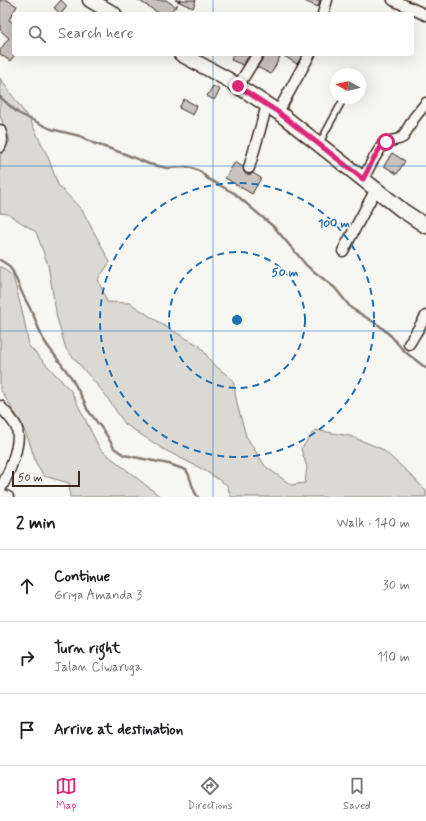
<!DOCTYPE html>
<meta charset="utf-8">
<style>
body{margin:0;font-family:Mynerve,sans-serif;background:#f6f6f6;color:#202124}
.compass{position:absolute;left:330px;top:68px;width:36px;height:36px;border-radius:50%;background:#fff;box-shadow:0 4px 16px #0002;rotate:278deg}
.scale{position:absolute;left:12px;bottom:10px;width:68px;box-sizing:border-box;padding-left:4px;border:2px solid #3b2a1e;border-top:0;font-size:11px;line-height:14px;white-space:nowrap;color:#3b2a1e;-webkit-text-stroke:3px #f6f6f2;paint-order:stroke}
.stop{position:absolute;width:12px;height:12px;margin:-9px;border:3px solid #db2777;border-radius:50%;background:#fff}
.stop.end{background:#db2777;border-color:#fff;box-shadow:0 1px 4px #0008}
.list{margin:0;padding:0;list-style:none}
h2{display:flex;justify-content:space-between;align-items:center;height:52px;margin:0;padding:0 16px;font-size:17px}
h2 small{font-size:13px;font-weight:400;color:#757577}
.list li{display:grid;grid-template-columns:26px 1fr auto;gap:12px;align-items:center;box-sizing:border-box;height:72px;padding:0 16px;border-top:1px solid #e0e0e0}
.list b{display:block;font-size:15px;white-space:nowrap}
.list p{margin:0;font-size:13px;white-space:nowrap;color:#757577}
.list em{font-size:13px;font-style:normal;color:#757577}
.icon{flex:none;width:22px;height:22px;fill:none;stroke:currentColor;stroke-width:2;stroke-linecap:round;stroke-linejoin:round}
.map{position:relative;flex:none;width:426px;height:497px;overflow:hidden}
.search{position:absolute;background:#fff;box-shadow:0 4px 16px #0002;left:12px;right:12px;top:12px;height:44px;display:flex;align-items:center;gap:10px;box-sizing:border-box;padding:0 14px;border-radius:4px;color:#757577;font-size:15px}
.sheet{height:268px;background:#fff}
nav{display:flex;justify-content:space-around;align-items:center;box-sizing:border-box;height:56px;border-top:1px solid #e0e0e0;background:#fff;font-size:11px;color:#757577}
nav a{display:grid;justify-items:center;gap:2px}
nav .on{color:#db2777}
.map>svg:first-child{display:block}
.green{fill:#dad9d3;stroke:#8a8278}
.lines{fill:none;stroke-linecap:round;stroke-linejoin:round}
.stream{stroke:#857a71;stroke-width:2.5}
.building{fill:#c8c3be;stroke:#3b2a1e}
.lane-casing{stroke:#3b2a1e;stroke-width:8}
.street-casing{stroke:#3b2a1e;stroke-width:13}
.secondary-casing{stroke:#3b2a1e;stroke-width:17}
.path{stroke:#3b2a1e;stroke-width:1.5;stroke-dasharray:4 3;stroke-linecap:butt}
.lane{stroke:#f6f6f2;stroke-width:5}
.street{stroke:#f6f6f2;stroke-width:10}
.secondary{stroke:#f6f6f2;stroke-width:14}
.route{stroke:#db2777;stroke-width:5}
.grid{fill:none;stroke:#1f6fb2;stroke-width:1;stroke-opacity:0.55}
.ring{fill:none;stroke:#1f6fb2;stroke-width:2;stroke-dasharray:7 5}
.centre{fill:#1f6fb2;stroke:#f6f6f2;stroke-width:2}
.ring-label{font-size:12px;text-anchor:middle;font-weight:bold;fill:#1f6fb2;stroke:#f6f6f2;stroke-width:3.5;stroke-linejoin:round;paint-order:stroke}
</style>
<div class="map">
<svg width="426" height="497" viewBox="0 0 426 497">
<rect width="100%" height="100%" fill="#f6f6f2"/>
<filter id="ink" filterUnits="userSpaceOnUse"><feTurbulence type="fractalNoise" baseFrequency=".025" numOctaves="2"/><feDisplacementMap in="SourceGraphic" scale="8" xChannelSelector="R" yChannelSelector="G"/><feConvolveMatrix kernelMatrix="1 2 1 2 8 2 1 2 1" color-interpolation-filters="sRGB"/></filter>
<g filter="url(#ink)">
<!-- green -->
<g class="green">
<polygon points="0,78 31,122 48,157 58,185 82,210 110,262 98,279 107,302 130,303 166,327 200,346 212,363 233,380 237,404 246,436 265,466 291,485 305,483 307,467 301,449 315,430 350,436 382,449 411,475 426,491 426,497 231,497 227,485 204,470 163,449 125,424 104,393 66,349 57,318 48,265 36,232 8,214 0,213 0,156 10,141 0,116"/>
<polygon points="0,266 13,276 24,319 29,346 71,391 100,449 161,497 70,497 69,483 44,476 36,463 29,441 21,423 0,389"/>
</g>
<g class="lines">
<!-- stream -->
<g class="stream">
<polyline points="0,97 18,113 51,129 80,136 93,143 125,154 149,164 167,168 187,167 192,168 201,172 208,179 234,193 275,228 307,266 335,288 351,308 380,326 391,336 404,351 426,368"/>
<path d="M0,260L8,265L13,272L23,295L33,314L42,337L47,345L71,377L84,401L87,409L106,434L114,448L124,455L169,464L186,470C192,478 191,489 198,497"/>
</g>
</g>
<!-- building -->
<g class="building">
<polygon points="0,0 7,0 17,6 9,20 14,24 14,56 10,61 0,54 0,50 9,38 0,30"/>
<polygon points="61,0 67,6 61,14 54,8"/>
<polygon points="138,0 166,0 175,6 170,14 160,14"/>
<polygon points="175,0 196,0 193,8"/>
<polygon points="302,0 320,0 318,7"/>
<polygon points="231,54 250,54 243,65 231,60 233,55"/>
<polygon points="264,54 273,54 280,57 271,74 257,67 264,57"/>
<polygon points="281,54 303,54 297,64"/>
<polygon points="213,86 220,90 214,100 207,96"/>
<polygon points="184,99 197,106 193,115 179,108"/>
<polygon points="392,153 405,161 397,174 384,166"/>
<polygon points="235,162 243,167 244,172 247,174 250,174 253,173 261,178 252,194 225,178"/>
</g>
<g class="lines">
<!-- lane casing -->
<g class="lane-casing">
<polyline id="lane" points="319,144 344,98"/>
</g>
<!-- street casing -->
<g class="street-casing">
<g id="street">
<polyline points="393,0 426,15"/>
<polyline points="323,14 327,0"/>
<polyline points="238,86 258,54"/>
<polyline points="278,112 310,54"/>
<path d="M0,130C2,135 3,142 0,147"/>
<polyline points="249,168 267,105"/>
<polyline points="363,179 373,160 383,144 386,142 399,139 403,137 414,118 426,103"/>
<polyline points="343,251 376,189"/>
<polyline points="409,344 426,316"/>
<path d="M0,406C5,412 12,419 16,426C23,442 8,475 0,490"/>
<polyline points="0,494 8,497"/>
</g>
</g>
<!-- secondary casing -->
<g class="secondary-casing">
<g id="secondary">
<polyline points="90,0 114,14"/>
<polyline points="181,54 227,79 278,112 402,210 426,226"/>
</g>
</g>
<!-- path -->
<polyline class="path" points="172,14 180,0"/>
<!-- lane -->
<use href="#lane" class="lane"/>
<!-- street -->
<use href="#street" class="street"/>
<!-- secondary -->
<use href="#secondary" class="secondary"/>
</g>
</g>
<g class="lines" filter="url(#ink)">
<!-- route -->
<path class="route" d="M238,86L278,112L363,179C369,169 377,148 386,142"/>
</g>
<!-- grid -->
<path class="grid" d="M213,0V14M213,54V497M0,166H426M0,331H426"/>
<!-- distance rings -->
<g class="ring">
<circle cx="237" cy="320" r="68"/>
<circle cx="237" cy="320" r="137"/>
</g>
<circle cx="237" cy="320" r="6" class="centre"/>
<g class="ring-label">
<text x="334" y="227">100 m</text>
<text x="285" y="276">50 m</text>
</g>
</svg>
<svg class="compass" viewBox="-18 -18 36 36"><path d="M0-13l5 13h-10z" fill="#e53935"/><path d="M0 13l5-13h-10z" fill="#757577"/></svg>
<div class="scale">50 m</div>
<div class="stop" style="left:386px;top:142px"></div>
<div class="stop end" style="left:238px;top:86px"></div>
<div class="search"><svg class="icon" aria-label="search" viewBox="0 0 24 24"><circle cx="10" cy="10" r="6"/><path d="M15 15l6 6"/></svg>Search here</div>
</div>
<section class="sheet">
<h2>2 min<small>Walk · 140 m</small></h2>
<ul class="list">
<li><svg class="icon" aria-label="ahead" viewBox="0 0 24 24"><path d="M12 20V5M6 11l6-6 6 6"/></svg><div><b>Continue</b><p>Griya Amanda 3</p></div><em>30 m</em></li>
<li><svg class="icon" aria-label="right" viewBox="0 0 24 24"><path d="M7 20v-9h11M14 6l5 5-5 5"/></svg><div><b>Turn right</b><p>Jalan Ciwaruga</p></div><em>110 m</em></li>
<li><svg class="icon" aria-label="arrive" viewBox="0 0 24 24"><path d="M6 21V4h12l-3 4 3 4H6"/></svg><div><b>Arrive at destination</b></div></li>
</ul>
</section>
<nav>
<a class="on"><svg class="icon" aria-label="map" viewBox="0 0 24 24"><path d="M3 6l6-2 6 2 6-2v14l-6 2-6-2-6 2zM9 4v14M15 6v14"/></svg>Map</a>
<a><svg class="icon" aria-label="directions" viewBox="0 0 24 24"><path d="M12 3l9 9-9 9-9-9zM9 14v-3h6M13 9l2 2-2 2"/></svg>Directions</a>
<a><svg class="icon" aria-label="saved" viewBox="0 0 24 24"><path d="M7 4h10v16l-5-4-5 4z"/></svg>Saved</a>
</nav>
